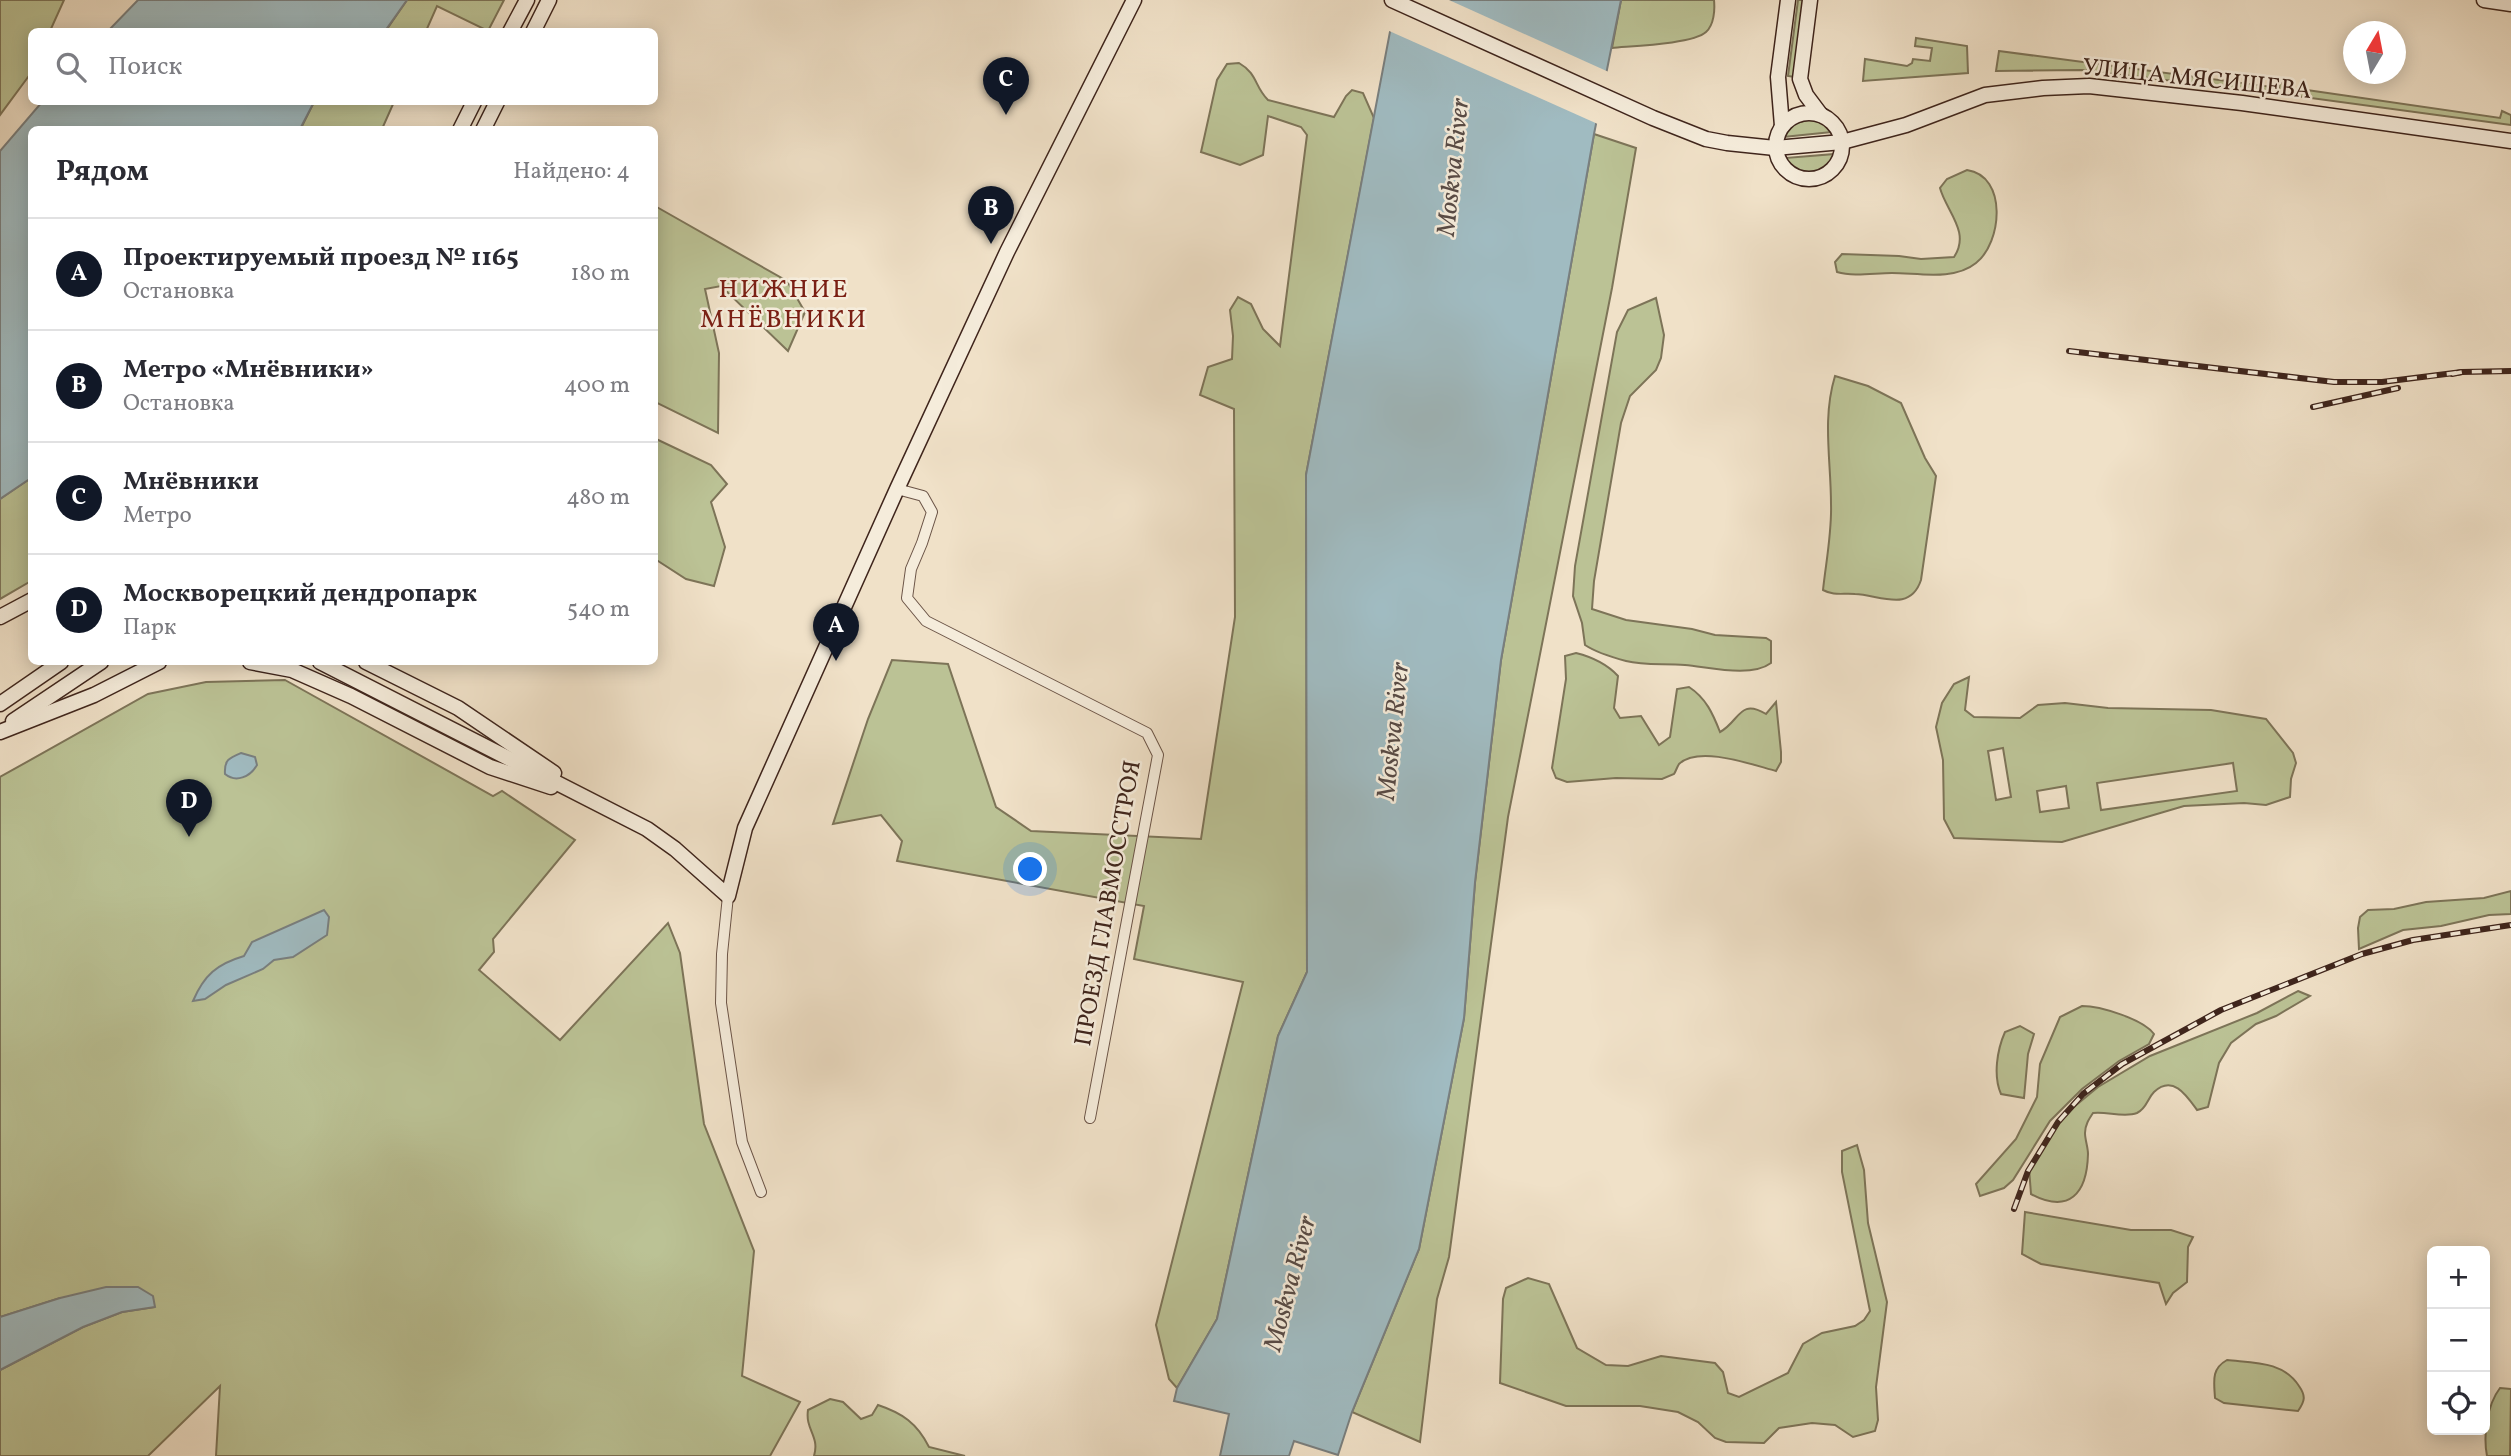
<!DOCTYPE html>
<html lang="ru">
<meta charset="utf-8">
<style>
body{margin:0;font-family:Vollkorn,serif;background:#f7f7f7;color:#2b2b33}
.controls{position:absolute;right:21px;bottom:21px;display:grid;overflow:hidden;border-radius:10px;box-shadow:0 4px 18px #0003}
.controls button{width:63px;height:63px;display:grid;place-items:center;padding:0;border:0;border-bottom:2px solid #e1e1e2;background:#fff;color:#2b2b33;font:35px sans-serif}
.compass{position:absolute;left:2343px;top:21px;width:63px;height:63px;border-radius:50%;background:#fff;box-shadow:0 4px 18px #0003;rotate:10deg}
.you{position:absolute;left:1031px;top:870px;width:24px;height:24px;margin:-18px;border:5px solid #fff;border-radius:50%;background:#1a73e8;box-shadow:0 0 0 10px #1a73e833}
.badge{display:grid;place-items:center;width:46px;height:46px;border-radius:50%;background:#111827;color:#fff;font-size:23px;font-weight:700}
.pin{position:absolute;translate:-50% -58px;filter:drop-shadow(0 2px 4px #0008)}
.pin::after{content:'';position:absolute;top:37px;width:24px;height:21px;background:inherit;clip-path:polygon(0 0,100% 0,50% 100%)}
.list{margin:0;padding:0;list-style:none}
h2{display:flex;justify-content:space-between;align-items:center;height:91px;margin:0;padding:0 28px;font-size:30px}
h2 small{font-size:23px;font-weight:400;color:#7c7c81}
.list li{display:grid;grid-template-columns:46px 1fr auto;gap:21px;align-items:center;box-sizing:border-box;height:112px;padding:0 28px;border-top:2px solid #e1e1e2}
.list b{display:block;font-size:26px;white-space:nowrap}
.list p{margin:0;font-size:23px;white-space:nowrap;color:#7c7c81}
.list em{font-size:23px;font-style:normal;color:#7c7c81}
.icon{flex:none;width:38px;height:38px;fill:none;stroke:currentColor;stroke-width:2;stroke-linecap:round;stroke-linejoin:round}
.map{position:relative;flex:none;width:2511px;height:1456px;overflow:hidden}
.search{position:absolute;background:#fff;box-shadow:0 4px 18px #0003;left:28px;top:28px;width:630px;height:77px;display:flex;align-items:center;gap:18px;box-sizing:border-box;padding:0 24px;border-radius:10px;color:#7c7c81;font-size:26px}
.panel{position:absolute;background:#fff;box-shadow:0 4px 18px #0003;left:28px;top:126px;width:630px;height:539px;border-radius:10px}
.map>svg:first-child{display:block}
.green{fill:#bbc295;stroke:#7d7458;stroke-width:2;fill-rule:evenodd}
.water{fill:#a0bbc1;stroke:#797f7f;stroke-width:2}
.pier{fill:#f0e1c8}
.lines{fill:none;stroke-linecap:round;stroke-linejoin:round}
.street-casing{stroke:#6b5447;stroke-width:12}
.secondary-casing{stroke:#3f251c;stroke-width:17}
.street{stroke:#f5ecdb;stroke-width:10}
.secondary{stroke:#f5ecdb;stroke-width:14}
.rail-casing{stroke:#3f251c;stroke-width:6}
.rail{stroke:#f5ecdb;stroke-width:3.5;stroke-dasharray:10;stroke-linecap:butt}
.labels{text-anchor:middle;stroke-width:5;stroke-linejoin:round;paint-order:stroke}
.street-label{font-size:24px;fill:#3f251c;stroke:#f5ecdb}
.water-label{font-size:26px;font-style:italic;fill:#574a45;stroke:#f5ecdb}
.neighbourhood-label{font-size:26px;letter-spacing:2px;fill:#7a1f14;stroke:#f5ecdb}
</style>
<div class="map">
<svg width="2511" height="1456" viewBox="0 0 2511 1456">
<rect width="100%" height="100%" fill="#f0e1c8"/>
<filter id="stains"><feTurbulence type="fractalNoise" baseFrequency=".00286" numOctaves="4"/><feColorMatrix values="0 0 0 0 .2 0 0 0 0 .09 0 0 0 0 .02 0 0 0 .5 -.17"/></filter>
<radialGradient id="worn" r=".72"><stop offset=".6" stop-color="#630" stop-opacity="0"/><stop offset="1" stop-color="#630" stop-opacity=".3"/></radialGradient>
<!-- green -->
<g class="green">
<polygon points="0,0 64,0 50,31 32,32 31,73 0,115"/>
<polygon points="407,0 504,0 488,31 437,6 426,31 385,32"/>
<path d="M1621,0H1714C1715,10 1714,25 1706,32C1693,44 1632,46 1612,48Z"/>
<polygon points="1798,0 1805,0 1795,77 1788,76"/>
<polygon points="1916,38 1967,46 1968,73 1863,81 1865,59 1907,66 1912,63 1913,59 1930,61 1932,48 1915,46"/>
<polygon points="1999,51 2279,88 2280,81 2283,85 2281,94 2082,70 1996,71"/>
<path d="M1239,63C1258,74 1254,86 1268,100L1334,117L1346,96L1352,90L1363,93L1374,118L1306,475L1307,972L1278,1036L1217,1319L1177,1388L1169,1379L1156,1325L1243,982L1134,959L1144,906L897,861L902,841L881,815L833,824L868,719L892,660L948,664L996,807L1031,831L1201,839L1235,617L1234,409L1200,395L1208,367L1232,359L1233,336L1230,310L1238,297L1251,304L1263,329L1280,346L1307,135L1301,127L1268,116L1263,155L1240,165L1201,152L1217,80L1227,64Z"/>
<polygon points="2300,89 2500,118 2502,111 2511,115 2511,125 2296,96"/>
<polygon points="314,102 394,102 382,129 300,130"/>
<polygon points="1810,119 1823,123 1832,132 1783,137 1791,125"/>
<polygon points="1594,134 1636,148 1612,288 1508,817 1449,1257 1437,1299 1420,1442 1352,1412 1419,1249 1464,1018 1475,883 1501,660"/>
<path d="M1835,154C1825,177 1799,178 1785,158Z"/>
<path d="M1967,170C2008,176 2002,243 1976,263C1954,281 1918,273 1892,273C1874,273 1854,277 1837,272L1835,262L1842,254L1899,256L1921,259L1954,257C1971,232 1946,211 1940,188L1947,179Z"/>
<polygon points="655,206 787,281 805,312 788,351 721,286 705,289 719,353 718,433 655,402"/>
<path d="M1656,298L1664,335L1661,358L1656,370L1630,396L1621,423L1594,581L1592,609L1626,620L1692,629L1715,635L1766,638L1771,641V663C1751,678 1709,667 1685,665C1665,663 1645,666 1626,661C1611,657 1597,653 1585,645L1582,623L1573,596L1575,566L1617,332L1628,310Z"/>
<path d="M1835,376L1868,386L1901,403L1925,458L1936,476L1921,580C1910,613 1880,595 1855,594C1842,593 1834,596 1823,590C1826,562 1832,532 1831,504C1831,460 1822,419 1835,376Z"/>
<polygon points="654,438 711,465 727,484 711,502 725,547 714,586 686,579 655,559"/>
<polygon points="31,478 31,581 0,599 0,499"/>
<path d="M1576,653C1592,657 1607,664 1618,676L1614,708L1620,718L1641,716L1659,745L1670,737L1677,689L1689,687C1706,698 1713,714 1720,732C1740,721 1739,698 1766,714L1776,702L1781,752V762L1776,771C1753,765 1699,745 1679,764C1677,767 1676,771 1674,774L1662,779L1616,778L1567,782L1556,778L1552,768L1566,679L1565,656Z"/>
<path d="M1969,677L1965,710L1974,717L2020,718L2038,705L2065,703L2108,708L2211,710L2266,719L2293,753L2296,763L2291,779L2290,797L2266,805L2244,803L2184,806L2062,842L1954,838L1944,819L1943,760L1936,727L1942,703L1954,684ZM2003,748L2011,797L1996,800L1988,751ZM2233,763L2237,791L2101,810L2097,783ZM2066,786L2069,808L2040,812L2037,791Z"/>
<polygon points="285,680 493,796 502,791 575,840 493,939 494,952 479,970 560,1040 668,923 680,953 704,1124 754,1251 742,1376 800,1402 770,1456 216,1456 220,1386 148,1456 0,1456 0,1370 83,1327 122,1312 155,1307 60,1298 0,1317 0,777 148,694 206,682"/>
<polygon points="2511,891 2511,914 2489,915 2441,926 2403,930 2359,949 2358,928 2360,917 2368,910 2394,909 2426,902 2484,898"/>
<path d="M2298,991L2310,996L2276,1016L2256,1024L2231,1043L2219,1063L2208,1107L2197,1110C2187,1096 2173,1074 2154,1092C2147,1099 2147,1108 2137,1113C2124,1118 2106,1111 2093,1113C2089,1119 2085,1125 2085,1133C2085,1140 2088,1147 2088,1154C2087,1194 2069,1214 2031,1194L2029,1168L2049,1133L2069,1111L2098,1087L2150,1056L2257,1013Z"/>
<path d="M2082,1006C2100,1006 2143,1019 2154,1034L2149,1044L2119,1061L2082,1089L2050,1121L2013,1180L2004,1188L1980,1196L1976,1184L2016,1139L2037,1097L2040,1064L2060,1017Z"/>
<path d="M2020,1026L2034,1034L2028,1054L2024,1098L2001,1094C1993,1076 1997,1050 2005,1032Z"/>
<polygon points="1857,1145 1864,1170 1868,1223 1887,1302 1876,1387 1878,1420 1875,1431 1853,1437 1835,1425 1812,1423 1779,1428 1764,1443 1726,1442 1715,1438 1698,1422 1678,1412 1640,1406 1566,1406 1500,1383 1503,1299 1506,1288 1528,1278 1549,1284 1577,1348 1606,1365 1628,1366 1661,1356 1715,1363 1723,1372 1728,1393 1739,1397 1788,1373 1803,1344 1822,1333 1855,1326 1864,1320 1870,1311 1842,1172 1842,1151"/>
<polygon points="2025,1212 2131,1230 2171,1230 2193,1237 2188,1247 2187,1282 2173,1293 2166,1304 2159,1283 2041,1264 2022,1254"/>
<path d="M2227,1360C2254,1363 2283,1361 2299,1386C2306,1396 2305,1401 2298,1411L2224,1403L2215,1398C2214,1381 2211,1369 2227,1360Z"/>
<path d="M2500,1388L2511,1389L2510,1456H2487C2483,1435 2487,1405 2500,1388Z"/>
<path d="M830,1399L843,1402L861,1419L872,1415L878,1405C902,1413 917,1423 929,1447L965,1456H814C820,1436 805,1430 808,1410Z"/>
</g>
<!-- water -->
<g class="water">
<polygon points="138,0 407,0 385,31 108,31"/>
<polygon points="1396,0 1621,0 1594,134 1501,660 1475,882 1464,1018 1419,1249 1352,1412 1338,1455 1294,1441 1289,1456 1220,1456 1229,1414 1174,1401 1177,1388 1217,1319 1278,1036 1307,972 1306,475"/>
<polygon points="42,102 314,102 300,129 32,130 31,478 0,499 0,151"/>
<path d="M241,753L255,757L257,765C250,777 236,783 225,774C224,760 229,758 241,753Z"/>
<path d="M324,910L329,917L327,935L293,957L274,960L263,969L226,985L205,999L193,1001C204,975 217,964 244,956L252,942Z"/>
<polygon points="106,1287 138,1287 153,1296 155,1307 122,1312 83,1327 0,1370 0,1317 60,1298"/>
</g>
<!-- pier -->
<polygon class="pier" points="1392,0 1449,0 1611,73 1600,125 1387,30"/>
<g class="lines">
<!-- street casing -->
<g class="street-casing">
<g id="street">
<polyline points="897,489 923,496 932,512 922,543 911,569 907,598 926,621 1147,733 1158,755 1090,1118"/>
<polyline points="728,896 722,954 721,1003 742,1142 761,1192"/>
</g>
</g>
<!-- secondary casing -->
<g class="secondary-casing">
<g id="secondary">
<polyline points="1392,0 1653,118 1706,139 1727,143 1775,148 1842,142 1906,125 1985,95 2043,88 2089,86 2242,103 2511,141"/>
<polyline points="1810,0 1800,79 1806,95 1821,115"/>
<polyline points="2484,0 2511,4"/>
<polyline points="510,32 527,0"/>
<polyline points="533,32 549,0"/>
<circle cx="1809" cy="146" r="33"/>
<polyline points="1782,126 1778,77 1788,0"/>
<polyline points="460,130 474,102"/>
<polyline points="483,130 497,102"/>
<polyline points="0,617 32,600"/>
<polyline points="250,662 292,670 351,696 490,767 551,787"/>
<polyline points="320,662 647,829 675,849 728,896 745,828 897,489 1007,252 1134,0"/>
<polyline points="366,662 458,708 554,773"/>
<polyline points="0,704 61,662"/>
<polyline points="13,721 101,662"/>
<polyline points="0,732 94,695 159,662"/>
</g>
</g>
<!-- street -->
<use href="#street" class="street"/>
<!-- secondary -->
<use href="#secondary" class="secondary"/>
<!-- rail casing -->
<g class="rail-casing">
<g id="rail">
<polyline points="2069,351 2334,382 2382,382 2462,372"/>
<polyline points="2452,374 2462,372 2511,371"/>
<polyline points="2313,407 2398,388"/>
<polyline points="2014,1209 2028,1171 2058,1122 2083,1094 2122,1064 2221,1010 2362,954 2413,940 2511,925"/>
</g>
</g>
<!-- rail -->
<use href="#rail" class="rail"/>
</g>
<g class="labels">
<!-- street labels -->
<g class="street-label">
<text transform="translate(2197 78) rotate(6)" y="8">УЛИЦА МЯСИЩЕВА</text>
<text transform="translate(1107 903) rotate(-80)" y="8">ПРОЕЗД ГЛАВМОССТРОЯ</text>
</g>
<!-- water labels -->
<g class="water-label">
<text transform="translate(1452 167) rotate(-84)" y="9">Moskva River</text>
<text transform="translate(1392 731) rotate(-84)" y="9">Moskva River</text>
<text transform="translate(1289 1283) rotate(-75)" y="9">Moskva River</text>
</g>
<!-- neighbourhood labels -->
<g class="neighbourhood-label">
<text x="784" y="297">НИЖНИЕ<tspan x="784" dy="30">МНЁВНИКИ</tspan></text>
</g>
</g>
<rect width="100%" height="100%" filter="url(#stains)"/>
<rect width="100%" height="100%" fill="url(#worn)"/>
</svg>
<div class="controls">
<button>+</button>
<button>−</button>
<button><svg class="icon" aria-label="locate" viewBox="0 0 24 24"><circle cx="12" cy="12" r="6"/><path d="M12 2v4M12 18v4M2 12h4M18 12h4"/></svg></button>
</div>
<svg class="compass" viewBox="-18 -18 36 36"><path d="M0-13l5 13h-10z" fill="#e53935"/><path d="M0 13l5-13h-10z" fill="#7c7c81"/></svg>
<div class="you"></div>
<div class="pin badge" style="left:836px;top:661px">A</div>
<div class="pin badge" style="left:991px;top:244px">B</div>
<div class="pin badge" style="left:1006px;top:115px">C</div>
<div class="pin badge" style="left:189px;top:837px">D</div>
<div class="search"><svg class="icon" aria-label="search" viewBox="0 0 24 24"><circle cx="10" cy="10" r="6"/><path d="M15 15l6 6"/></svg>Поиск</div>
<section class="panel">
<h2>Рядом<small>Найдено: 4</small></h2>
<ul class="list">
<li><span class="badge">A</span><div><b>Проектируемый проезд № 1165</b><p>Остановка</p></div><em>180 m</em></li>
<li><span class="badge">B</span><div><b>Метро «Мнёвники»</b><p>Остановка</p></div><em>400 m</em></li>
<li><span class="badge">C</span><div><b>Мнёвники</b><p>Метро</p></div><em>480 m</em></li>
<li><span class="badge">D</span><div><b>Москворецкий дендропарк</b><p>Парк</p></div><em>540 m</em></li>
</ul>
</section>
</div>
